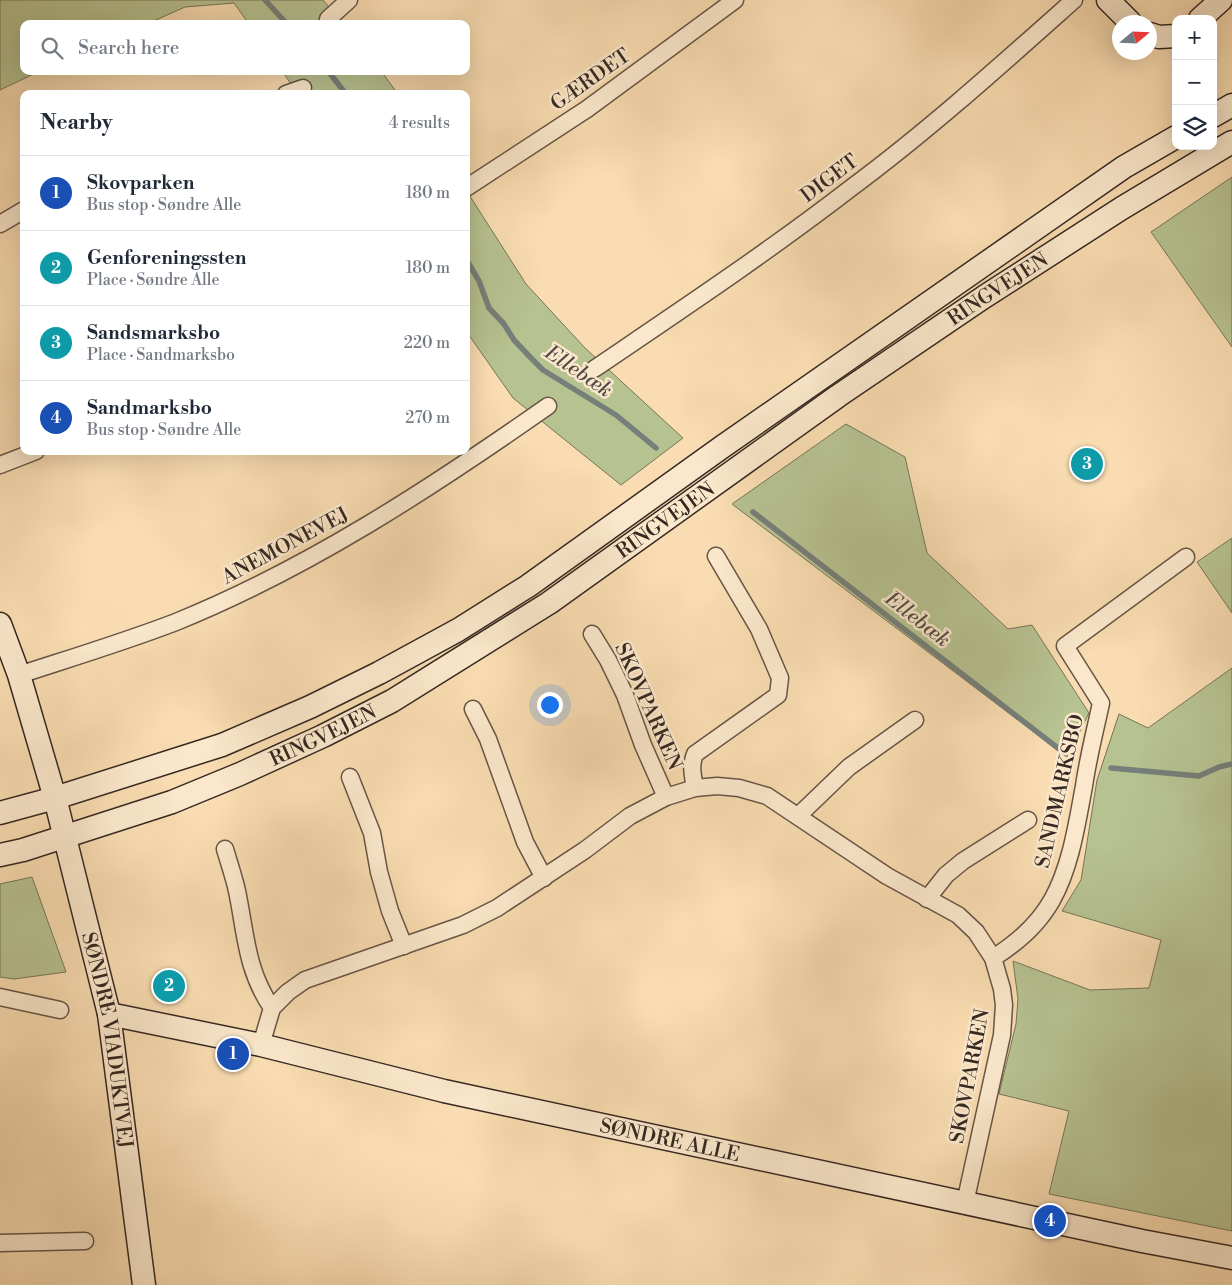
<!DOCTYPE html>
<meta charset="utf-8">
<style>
body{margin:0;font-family:"Libre Bodoni",serif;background:#f2f2f3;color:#1f2937}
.controls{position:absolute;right:15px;top:15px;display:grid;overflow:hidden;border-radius:10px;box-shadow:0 5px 20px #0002}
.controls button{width:45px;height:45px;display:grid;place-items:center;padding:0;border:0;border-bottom:1px solid #e0e1e3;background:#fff;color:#1f2937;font:25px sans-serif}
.compass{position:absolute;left:1112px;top:15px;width:45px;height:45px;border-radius:50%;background:#fff;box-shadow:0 5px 20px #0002;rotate:71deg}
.you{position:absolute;left:549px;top:704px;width:18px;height:18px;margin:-12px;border:4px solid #fff;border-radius:50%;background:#1a73e8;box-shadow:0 0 0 8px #1a73e833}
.badge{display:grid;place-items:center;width:32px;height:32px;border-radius:50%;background:#8f2418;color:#fff;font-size:16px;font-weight:700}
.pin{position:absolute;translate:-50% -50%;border:2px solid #fff;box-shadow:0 1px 5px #0006}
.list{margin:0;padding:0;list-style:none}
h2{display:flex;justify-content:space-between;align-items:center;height:65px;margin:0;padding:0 20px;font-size:21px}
h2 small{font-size:16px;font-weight:400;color:#747a83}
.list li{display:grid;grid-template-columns:32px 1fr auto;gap:15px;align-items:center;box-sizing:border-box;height:75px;padding:0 20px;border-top:1px solid #e0e1e3}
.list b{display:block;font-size:19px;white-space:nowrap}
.list p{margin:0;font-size:16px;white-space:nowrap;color:#747a83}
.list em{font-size:16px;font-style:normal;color:#747a83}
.icon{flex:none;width:28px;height:28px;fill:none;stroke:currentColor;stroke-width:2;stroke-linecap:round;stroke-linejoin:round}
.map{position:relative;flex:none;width:1232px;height:1285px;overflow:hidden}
.search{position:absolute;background:#fff;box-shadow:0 5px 20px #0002;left:20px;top:20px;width:450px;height:55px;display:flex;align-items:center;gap:12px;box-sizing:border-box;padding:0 18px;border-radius:10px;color:#747a83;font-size:19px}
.panel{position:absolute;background:#fff;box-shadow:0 5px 20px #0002;left:20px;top:90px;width:450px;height:365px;border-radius:10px}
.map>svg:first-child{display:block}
.green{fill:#b7c291;stroke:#76755a}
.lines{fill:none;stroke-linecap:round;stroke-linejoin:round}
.stream{stroke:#767f7a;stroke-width:5.5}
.street-casing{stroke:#675546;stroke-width:19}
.secondary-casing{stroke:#362822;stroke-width:25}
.street{stroke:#fbe8cc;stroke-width:16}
.secondary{stroke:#fbe8cc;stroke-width:22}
.labels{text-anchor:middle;stroke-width:5;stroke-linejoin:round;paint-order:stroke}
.street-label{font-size:20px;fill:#362822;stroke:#fbe8cc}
.water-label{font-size:21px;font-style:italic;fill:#514c47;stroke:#fbe8cc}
</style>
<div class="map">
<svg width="1232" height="1285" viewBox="0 0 1232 1285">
<rect width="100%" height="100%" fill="#f9dcb1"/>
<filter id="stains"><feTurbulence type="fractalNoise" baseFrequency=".004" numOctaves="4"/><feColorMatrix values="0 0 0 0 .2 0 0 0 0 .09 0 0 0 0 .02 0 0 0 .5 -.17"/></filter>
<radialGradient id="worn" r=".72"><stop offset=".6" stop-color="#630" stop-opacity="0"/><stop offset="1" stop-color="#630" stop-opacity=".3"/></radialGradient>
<!-- green -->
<g class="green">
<polygon points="0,0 323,0 343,24 249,24 234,3 185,7 147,24 24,24 24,71 40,71 0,90"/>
<polygon points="282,71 381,71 398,94 298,94"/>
<polygon points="1232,177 1232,347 1151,232"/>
<polygon points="466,190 526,284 585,348 683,438 621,485 513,398 466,331"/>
<polygon points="846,424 905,457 927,553 1008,629 1032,625 1089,713 1067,757 732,504"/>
<polygon points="1232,538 1232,613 1197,562"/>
<polygon points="1232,668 1232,1231 1049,1194 1069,1111 999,1094 1016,1024 1018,999 1013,961 1090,990 1149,988 1161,940 1062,911 1081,880 1097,780 1119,714 1148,728"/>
<polygon points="32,877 66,972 14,979 0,977 0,884"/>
</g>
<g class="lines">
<!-- stream -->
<g class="stream">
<polyline points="265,0 287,24"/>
<polyline points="328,71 346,94"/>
<polyline points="466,259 479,281 489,308 504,324 514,340 531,358 543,370 616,415 656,448"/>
<polyline points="753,512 1063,752"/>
<polyline points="1111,768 1199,776 1219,767 1232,764"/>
</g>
<!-- street casing -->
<g class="street-casing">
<g id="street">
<polyline points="328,19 349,0"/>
<polyline points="286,94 303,88"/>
<polyline points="466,188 587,109 735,0"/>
<polyline points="0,224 24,210"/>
<path d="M594,369C681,310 768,252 851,188C929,130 1001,65 1074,0"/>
<polyline points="0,465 36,451"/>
<polyline points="592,634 608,660 625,695 643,745 666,797"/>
<path d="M19,675C71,658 124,642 176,622C309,568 431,488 548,406"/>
<polyline points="473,709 488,739 525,842 544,878"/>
<polyline points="350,777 372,833 379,872 390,911 404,946"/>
<path d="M695,788C693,776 690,766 695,754L778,695L780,678L759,629L716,556"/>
<polyline points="798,816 849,767 915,720"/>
<path d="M225,849C229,863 234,877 237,891C246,934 246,970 272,1008"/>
<polyline points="927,899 946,875 963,861 1028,820"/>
<path d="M993,958C1017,943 1038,925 1052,900C1071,866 1077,823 1084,786C1088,758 1095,731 1101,703L1065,646L1186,557"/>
<polyline points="0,997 60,1010"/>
<polyline points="261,1045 272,1008 288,992 305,980 463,925 497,908 585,850 630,816 666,797 695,788 717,786 739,788 767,796 887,876 958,915 976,932 993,958 1002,989 1004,1005 1002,1035 965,1203"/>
<polyline points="0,1243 85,1241"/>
</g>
</g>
<!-- secondary casing -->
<g class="secondary-casing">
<g id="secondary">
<polyline points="1108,0 1130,22"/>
<polyline points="1200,19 1221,0"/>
<polyline points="1150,34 1159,37 1176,36"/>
<polyline points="1213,116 1232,105"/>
<path id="s1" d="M0,624L19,675L55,798L109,1014L144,1285"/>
<polyline points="0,813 55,798 222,745 310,707 379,673 458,630 528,586 722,447 1124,167 1176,137"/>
<path id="s2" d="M0,855L23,850L172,802L240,774L323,736L392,701L549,603L838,396L984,297L1122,208L1232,142"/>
<path id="s3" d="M109,1014L261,1045L444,1091L1142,1241L1232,1258"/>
</g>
</g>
<!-- street -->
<use href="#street" class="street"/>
<!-- secondary -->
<use href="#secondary" class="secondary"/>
</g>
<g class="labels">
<!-- street labels -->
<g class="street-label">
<text transform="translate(590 79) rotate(-35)" y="7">GÆRDET</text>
<text transform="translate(829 178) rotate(-37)" y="7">DIGET</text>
<text dy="7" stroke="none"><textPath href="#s2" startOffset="1155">RINGVEJEN</textPath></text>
<text dy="7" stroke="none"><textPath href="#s2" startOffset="750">RINGVEJEN</textPath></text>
<text transform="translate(285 545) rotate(-28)" y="7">ANEMONEVEJ</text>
<text transform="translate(649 706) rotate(66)" y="7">SKOVPARKEN</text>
<text dy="7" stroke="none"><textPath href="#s2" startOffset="345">RINGVEJEN</textPath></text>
<text transform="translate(1059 791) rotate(-77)" y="7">SANDMARKSBO</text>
<text dy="7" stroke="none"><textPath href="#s1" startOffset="431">SØNDRE VIADUKTVEJ</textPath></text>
<text transform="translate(969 1076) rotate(-79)" y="7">SKOVPARKEN</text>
<text dy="7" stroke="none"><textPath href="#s3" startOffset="575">SØNDRE ALLE</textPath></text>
</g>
<!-- water labels -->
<g class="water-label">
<text transform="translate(579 371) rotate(34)" y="7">Ellebæk</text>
<text transform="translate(918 619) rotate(38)" y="7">Ellebæk</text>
</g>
</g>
<rect width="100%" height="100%" filter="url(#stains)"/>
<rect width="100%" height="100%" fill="url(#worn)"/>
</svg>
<div class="controls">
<button>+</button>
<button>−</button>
<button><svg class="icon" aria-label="layers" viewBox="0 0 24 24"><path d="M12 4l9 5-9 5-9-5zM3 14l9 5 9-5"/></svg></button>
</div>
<svg class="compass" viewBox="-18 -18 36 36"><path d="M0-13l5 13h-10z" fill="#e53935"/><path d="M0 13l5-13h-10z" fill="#747a83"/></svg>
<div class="you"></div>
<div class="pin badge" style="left:233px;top:1054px;background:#1a4fb4">1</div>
<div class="pin badge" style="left:169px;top:986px;background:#0f9aa8">2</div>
<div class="pin badge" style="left:1087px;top:464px;background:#0f9aa8">3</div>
<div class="pin badge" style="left:1050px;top:1221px;background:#1a4fb4">4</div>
<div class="search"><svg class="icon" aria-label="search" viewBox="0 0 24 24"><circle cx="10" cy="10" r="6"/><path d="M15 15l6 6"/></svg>Search here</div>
<section class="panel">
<h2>Nearby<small>4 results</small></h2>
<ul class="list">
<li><span class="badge" style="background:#1a4fb4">1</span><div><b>Skovparken</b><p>Bus stop · Søndre Alle</p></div><em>180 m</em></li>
<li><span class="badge" style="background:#0f9aa8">2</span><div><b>Genforeningssten</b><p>Place · Søndre Alle</p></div><em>180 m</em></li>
<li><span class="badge" style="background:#0f9aa8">3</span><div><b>Sandsmarksbo</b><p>Place · Sandmarksbo</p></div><em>220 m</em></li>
<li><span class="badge" style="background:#1a4fb4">4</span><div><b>Sandmarksbo</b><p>Bus stop · Søndre Alle</p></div><em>270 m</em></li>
</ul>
</section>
</div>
